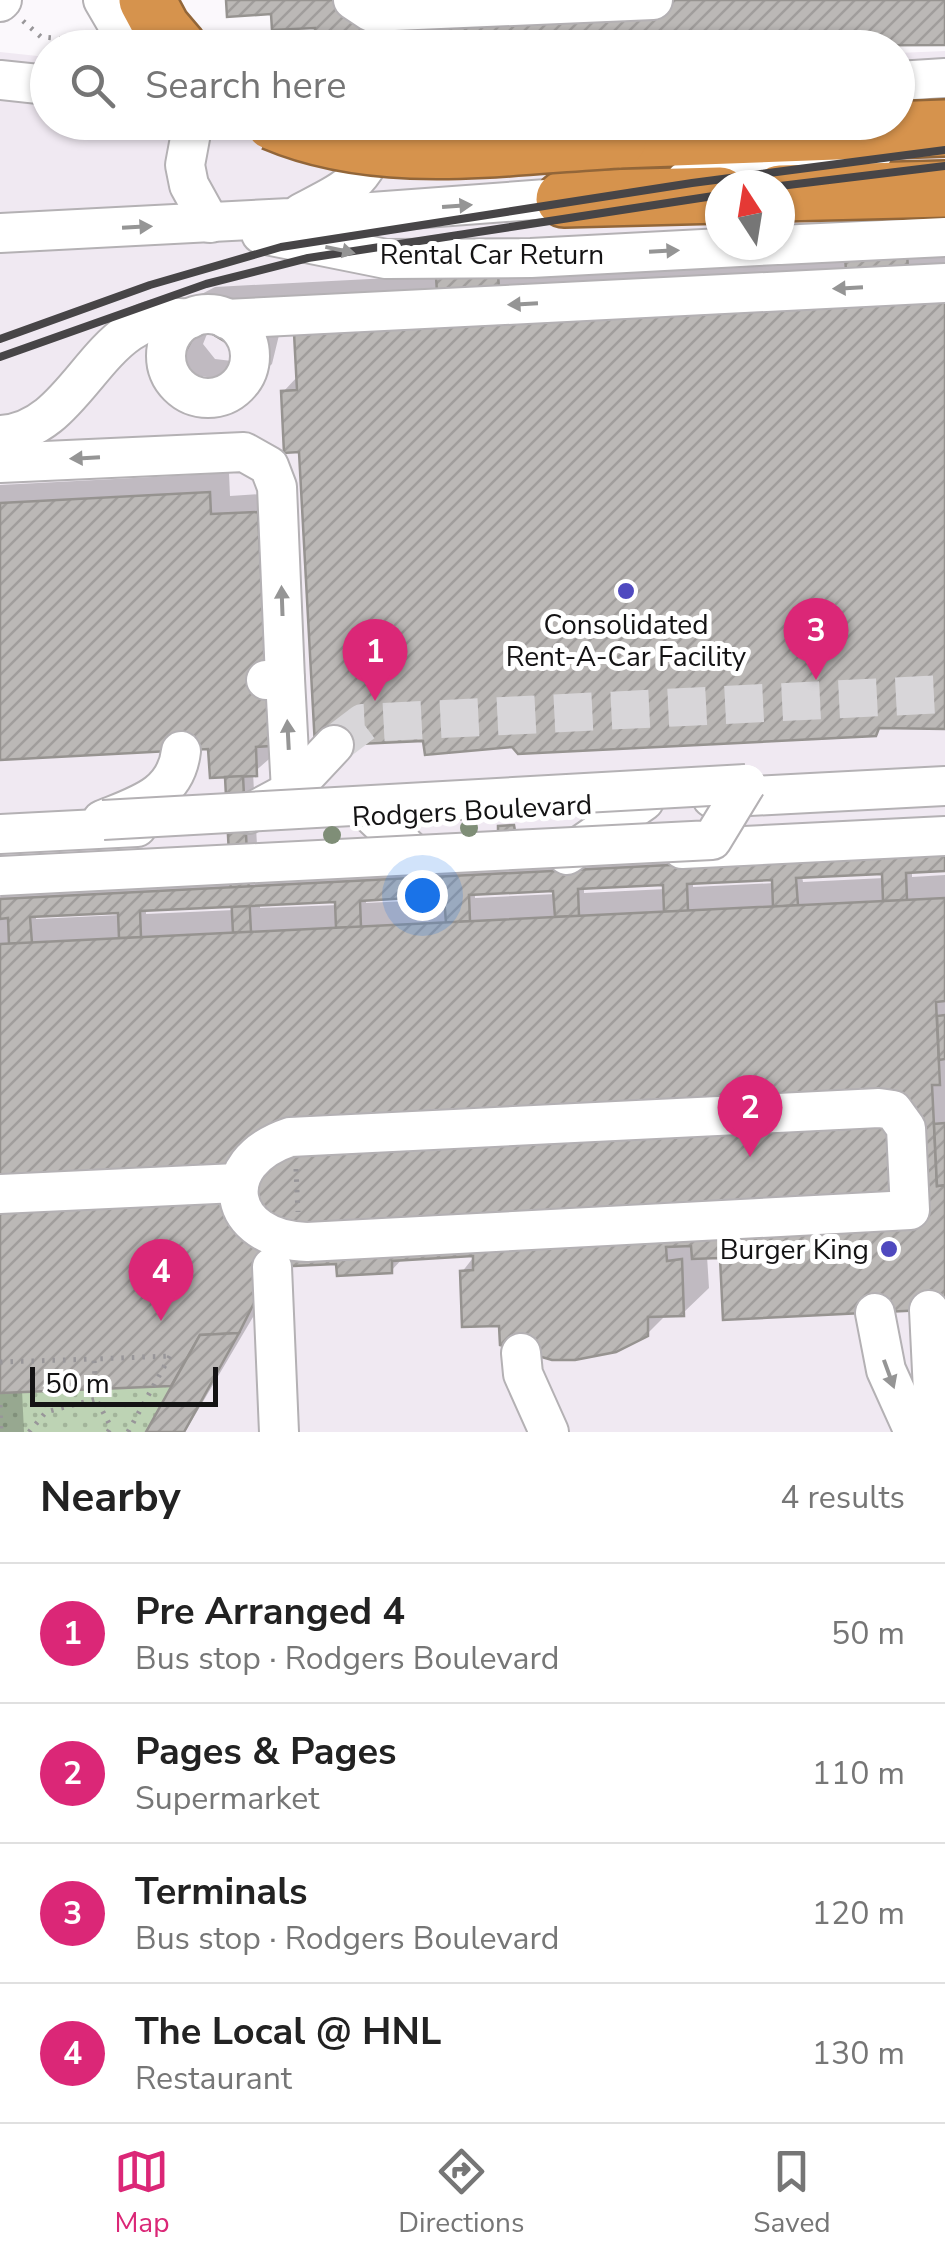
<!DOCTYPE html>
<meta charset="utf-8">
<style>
body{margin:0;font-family:"Nunito Sans",sans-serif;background:#f2f2f2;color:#222}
.compass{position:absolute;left:705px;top:170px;width:90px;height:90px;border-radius:50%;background:#fff;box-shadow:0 2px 8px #0004;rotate:348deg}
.scale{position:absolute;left:30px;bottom:25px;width:188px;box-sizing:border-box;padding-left:10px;border:5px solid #141314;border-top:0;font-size:28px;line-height:35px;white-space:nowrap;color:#141314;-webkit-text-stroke:8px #fff;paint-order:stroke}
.you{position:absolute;left:422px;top:895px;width:35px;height:35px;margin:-25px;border:8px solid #fff;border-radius:50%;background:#1a73e8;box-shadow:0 0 0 15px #1a73e833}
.badge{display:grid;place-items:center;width:65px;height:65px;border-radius:50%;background:#db2777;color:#fff;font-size:32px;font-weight:700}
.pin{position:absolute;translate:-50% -82px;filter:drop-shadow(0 2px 5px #0008)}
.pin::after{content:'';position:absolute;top:52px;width:35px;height:30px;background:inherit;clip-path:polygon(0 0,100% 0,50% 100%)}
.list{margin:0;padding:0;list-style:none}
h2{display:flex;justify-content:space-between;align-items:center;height:130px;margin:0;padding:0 40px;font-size:42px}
h2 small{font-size:32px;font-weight:400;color:#767676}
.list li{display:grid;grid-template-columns:65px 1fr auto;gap:30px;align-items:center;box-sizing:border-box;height:140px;padding:0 40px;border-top:2px solid #e0e0e0}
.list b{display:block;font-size:38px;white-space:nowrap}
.list p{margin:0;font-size:32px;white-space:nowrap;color:#767676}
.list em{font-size:32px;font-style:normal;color:#767676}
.icon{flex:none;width:55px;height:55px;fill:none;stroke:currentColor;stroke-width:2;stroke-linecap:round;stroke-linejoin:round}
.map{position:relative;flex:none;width:945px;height:1432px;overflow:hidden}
.search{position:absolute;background:#fff;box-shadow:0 2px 8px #0004;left:30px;right:30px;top:30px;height:110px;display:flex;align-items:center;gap:25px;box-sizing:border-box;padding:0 35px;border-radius:55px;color:#767676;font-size:38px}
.sheet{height:690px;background:#fff}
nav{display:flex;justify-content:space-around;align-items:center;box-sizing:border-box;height:140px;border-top:2px solid #e0e0e0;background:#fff;font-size:28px;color:#767676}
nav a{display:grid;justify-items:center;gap:5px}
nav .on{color:#db2777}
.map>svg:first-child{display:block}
.built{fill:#f0e9f2;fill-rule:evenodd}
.garden{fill:url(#garden-dots)}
.shadow{fill:#0003;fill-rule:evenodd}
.building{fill:url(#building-hatch);stroke:#969390;stroke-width:2.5;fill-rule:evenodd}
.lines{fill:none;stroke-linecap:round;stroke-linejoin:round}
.minor-tunnel{stroke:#d8d6d9;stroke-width:38;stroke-dasharray:38 19;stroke-linecap:butt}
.minor-casing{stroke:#b4b1b4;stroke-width:42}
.highway-casing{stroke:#926639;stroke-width:60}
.path{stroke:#989699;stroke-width:5;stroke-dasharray:2.5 8;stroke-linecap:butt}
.minor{stroke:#fff;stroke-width:38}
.highway{stroke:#d6934d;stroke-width:55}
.rail{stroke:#474547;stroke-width:8}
.minor-bridge-casing{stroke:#b4b1b4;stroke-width:42;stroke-linecap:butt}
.highway-bridge-casing{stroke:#926639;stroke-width:60;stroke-linecap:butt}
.minor-bridge{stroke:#fff;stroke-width:38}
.highway-bridge{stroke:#d6934d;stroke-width:55}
.tree{fill:#7f8e77}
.oneway{fill:#959595}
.poi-dot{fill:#4f49bf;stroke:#fff;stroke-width:4}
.labels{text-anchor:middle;stroke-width:10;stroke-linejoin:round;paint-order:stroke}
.street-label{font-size:28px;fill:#141314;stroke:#fff}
.poi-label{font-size:28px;fill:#141314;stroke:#fff}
</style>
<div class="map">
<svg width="945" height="1432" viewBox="0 0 945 1432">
<defs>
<pattern id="garden-dots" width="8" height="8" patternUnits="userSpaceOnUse" patternTransform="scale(2.5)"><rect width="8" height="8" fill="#bdd3b4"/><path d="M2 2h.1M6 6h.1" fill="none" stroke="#a2b49a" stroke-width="1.8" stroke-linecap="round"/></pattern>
<pattern id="building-hatch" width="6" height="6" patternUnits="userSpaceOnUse" patternTransform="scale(2.5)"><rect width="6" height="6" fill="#bbb8b6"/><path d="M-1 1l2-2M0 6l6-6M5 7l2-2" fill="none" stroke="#a09d9c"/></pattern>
</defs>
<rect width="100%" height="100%" fill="#fbf8fc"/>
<!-- built -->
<path class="built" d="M945,51V1432H0V52L47,57L48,122H898V53ZM720,185H780V245H720Z"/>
<!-- garden -->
<polygon class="garden" points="198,1337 146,1432 0,1432 0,1356"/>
<!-- shadow -->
<g class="shadow">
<polygon points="229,0 945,0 945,41 839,48 319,48 318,25"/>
<path d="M945,249V725L882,726L874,734L513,745L425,739L301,450L283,392L298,376L296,330L280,331L272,364L228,404L178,399L175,318L196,297L215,287ZM209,329L226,336L235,351L232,361L215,359L203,344ZM189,374L225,380V385L195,380Z"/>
<path d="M229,473L230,496L277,493L276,753L253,773L259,881L945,846V869L912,870V877L945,875V1307L722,1255L707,1256L709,1288L683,1313L667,1314L647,1334L502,1323L462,1272L476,1254L404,1257L391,1271L338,1261L285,1263L185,1432H148L178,1375L170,1383L22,1390L24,1432H0V894L233,882L228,778L210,747L0,758V485ZM884,872V878L803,882L802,876ZM775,877V883L693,887V881ZM666,883V889L584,893V887ZM556,888V894L475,898V892ZM447,894V899L366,903V898ZM337,899L338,905L260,908V903ZM234,904V910L146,914V909ZM120,910V915L36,919V914Z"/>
</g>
<!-- building -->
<g class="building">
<polygon points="226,0 945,0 945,45 316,48 315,28 272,30 271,14 227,17"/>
<path d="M907,253L908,269L945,267V729L879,728L876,736L518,754L512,747L425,755L423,741L315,746L299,452L284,453L281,391L297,390L294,333L260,335L259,371L242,399L217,410L188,408L160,384L153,351L155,339L193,305L437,292L436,277L498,274L499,289L846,271L845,256ZM209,332L229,344L232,360L223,375L207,381L191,374L183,356L194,336Z"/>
<polygon points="210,492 211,514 258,512 270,746 256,747 257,776 210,778 208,749 0,760 0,503"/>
<polygon points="243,776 251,932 233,933 225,777"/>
<polygon points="514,825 515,831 498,832 498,826"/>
<polygon points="945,851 945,871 906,873 907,900 895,901 883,901 882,874 796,878 798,905 786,906 773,907 772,880 687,884 688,911 664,912 663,885 578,889 579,916 555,917 553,891 469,895 470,921 446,923 444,896 360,901 361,927 336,928 335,902 140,911 141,937 130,938 119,938 118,913 30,917 32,943 9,944 8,918 0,919 0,899"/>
<polygon points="945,898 945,1001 936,1002 940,1085 932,1085 937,1186 945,1185 945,1309 723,1320 720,1258 692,1259 691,1246 666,1247 667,1261 682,1259 684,1316 648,1317 648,1336 616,1352 575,1360 552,1360 500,1345 499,1326 462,1327 460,1271 473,1270 473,1256 392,1261 392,1273 337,1276 336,1264 272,1267 239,1333 200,1335 171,1386 0,1393 0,944"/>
<polygon points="945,1015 945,1059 939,1060 937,1016"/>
<polygon points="945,1123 945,1185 937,1186 934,1124"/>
<polygon points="239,1333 184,1432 146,1432 200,1335"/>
</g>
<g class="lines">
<!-- minor-tunnel -->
<polyline class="minor-tunnel" points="334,745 363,723 945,694"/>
<!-- minor casing -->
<g class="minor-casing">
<g id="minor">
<polyline points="103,0 131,48"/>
<polyline points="353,0 371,12 653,0"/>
<polyline points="0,2 2,0"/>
<polyline points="0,80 48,85"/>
<polyline points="898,81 945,78"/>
<polyline points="193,122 185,165 189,185 210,223"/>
<polyline points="685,181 873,153"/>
<path d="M301,213C347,189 371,180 379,126"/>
<polyline points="0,233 290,218 587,196"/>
<polyline points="261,234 386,259 531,258 777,245"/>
<polyline points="780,245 945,237"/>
<circle cx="208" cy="356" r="42"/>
<polyline points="226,319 945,283"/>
<path d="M0,435C83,431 97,303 190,319"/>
<polyline points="0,463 244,452 269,466 277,487 285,679 266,680"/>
<polyline points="285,679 291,791"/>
<polyline points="712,798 945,786"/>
<polyline points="248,814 291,791 334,745"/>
<polyline points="372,815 422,862"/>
<path d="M102,820C139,805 176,795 181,751"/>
<polyline points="0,834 137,827"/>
<polyline points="682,849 945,836"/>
<polyline points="567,855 644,801"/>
<path d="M879,1108L893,1110L906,1128L910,1210L307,1242C227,1240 212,1163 290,1137Z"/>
<polyline points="0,1194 237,1183"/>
<polyline points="272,1267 279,1432"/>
<polyline points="929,1310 935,1432"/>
<polyline points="875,1313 886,1370 914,1432"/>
<polyline points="521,1353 523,1374 549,1432"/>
</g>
</g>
<!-- highway casing -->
<g class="highway-casing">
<g id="highway">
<polyline points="147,0 162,28 179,48"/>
<polyline points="618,140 945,128"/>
<polyline points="780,193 945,189"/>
<polyline points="564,199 720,195"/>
</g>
</g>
<!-- path -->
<g class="path">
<polyline points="23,21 41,37 65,39"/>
<polyline points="296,1169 298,1212"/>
<polyline points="0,1362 94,1359"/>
<polyline points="0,1405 1,1432"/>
<polyline points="29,1432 46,1412 96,1399"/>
<polyline points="108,1432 111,1427 96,1399 94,1359 170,1356"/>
<polyline points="128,1432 170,1356"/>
</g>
<!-- minor -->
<use href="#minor" class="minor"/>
<!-- highway -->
<use href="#highway" class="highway"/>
<!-- rail -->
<g class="rail">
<polyline points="780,186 945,166"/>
<polyline points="0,339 150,285 281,247 692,183 945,150"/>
<polyline points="0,357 206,284 308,258 720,195"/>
</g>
<!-- minor-bridge casing -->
<g class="minor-bridge-casing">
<g id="minor-bridge">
<polyline points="103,820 746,784"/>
<polyline points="0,876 712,840 746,784"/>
</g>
</g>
<!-- highway-bridge casing -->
<g class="highway-bridge-casing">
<path id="highway-bridge" d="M273,122C381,168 505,146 618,140"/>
</g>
<!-- minor-bridge -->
<use href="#minor-bridge" class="minor-bridge"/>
<!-- highway-bridge -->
<use href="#highway-bridge" class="highway-bridge"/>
</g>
<!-- trees -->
<g class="tree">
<circle cx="469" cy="828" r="9"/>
<circle cx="332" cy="835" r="9"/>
</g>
<!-- one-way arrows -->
<defs><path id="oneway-solid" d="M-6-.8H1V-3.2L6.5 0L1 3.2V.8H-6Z" transform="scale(2.5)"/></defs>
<g class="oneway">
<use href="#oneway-solid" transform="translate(457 206) rotate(-4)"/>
<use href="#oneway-solid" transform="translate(137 227) rotate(-3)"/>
<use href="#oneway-solid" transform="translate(340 250) rotate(12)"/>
<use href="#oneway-solid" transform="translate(664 251) rotate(-3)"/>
<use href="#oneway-solid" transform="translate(848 288) rotate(177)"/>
<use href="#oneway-solid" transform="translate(523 304) rotate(177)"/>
<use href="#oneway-solid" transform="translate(85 458) rotate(177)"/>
<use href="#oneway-solid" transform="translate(282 601) rotate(-92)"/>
<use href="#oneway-solid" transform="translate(288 735) rotate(-93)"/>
<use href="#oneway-solid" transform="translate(889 1374) rotate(70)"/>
</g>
<!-- markers -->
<g class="poi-dot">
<circle cx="626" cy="591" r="10"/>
<circle cx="889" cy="1249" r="10"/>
</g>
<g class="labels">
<!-- street labels -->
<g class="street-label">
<text x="492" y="264">Rental Car Return</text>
<text transform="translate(472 810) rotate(-3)" y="10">Rodgers Boulevard</text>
</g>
<!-- poi labels -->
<g class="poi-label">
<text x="626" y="634">Consolidated<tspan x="626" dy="32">Rent-A-Car Facility</tspan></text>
<text x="869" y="1259" text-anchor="end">Burger King</text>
</g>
</g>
</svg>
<svg class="compass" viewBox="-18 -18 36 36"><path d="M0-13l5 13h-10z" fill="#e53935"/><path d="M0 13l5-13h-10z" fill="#767676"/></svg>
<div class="scale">50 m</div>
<div class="you"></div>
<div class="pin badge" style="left:375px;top:701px">1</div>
<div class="pin badge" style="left:750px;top:1157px">2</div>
<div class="pin badge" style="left:816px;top:680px">3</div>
<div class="pin badge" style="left:161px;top:1321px">4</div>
<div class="search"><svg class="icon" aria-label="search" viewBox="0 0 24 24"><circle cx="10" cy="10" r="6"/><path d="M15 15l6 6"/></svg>Search here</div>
</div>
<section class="sheet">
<h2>Nearby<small>4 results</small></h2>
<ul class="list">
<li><span class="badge">1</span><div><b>Pre Arranged 4</b><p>Bus stop · Rodgers Boulevard</p></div><em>50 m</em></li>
<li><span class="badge">2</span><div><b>Pages &amp; Pages</b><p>Supermarket</p></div><em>110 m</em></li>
<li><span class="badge">3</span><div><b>Terminals</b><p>Bus stop · Rodgers Boulevard</p></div><em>120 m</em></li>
<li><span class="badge">4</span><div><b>The Local @ HNL</b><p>Restaurant</p></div><em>130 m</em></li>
</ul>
</section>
<nav>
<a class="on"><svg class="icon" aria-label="map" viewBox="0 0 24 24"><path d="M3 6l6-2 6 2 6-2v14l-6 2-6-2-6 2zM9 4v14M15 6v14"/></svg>Map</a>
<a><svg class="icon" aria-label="directions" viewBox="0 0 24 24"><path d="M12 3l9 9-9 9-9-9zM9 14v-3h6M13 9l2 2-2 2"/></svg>Directions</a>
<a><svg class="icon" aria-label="saved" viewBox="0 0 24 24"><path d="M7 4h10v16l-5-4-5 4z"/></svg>Saved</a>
</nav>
